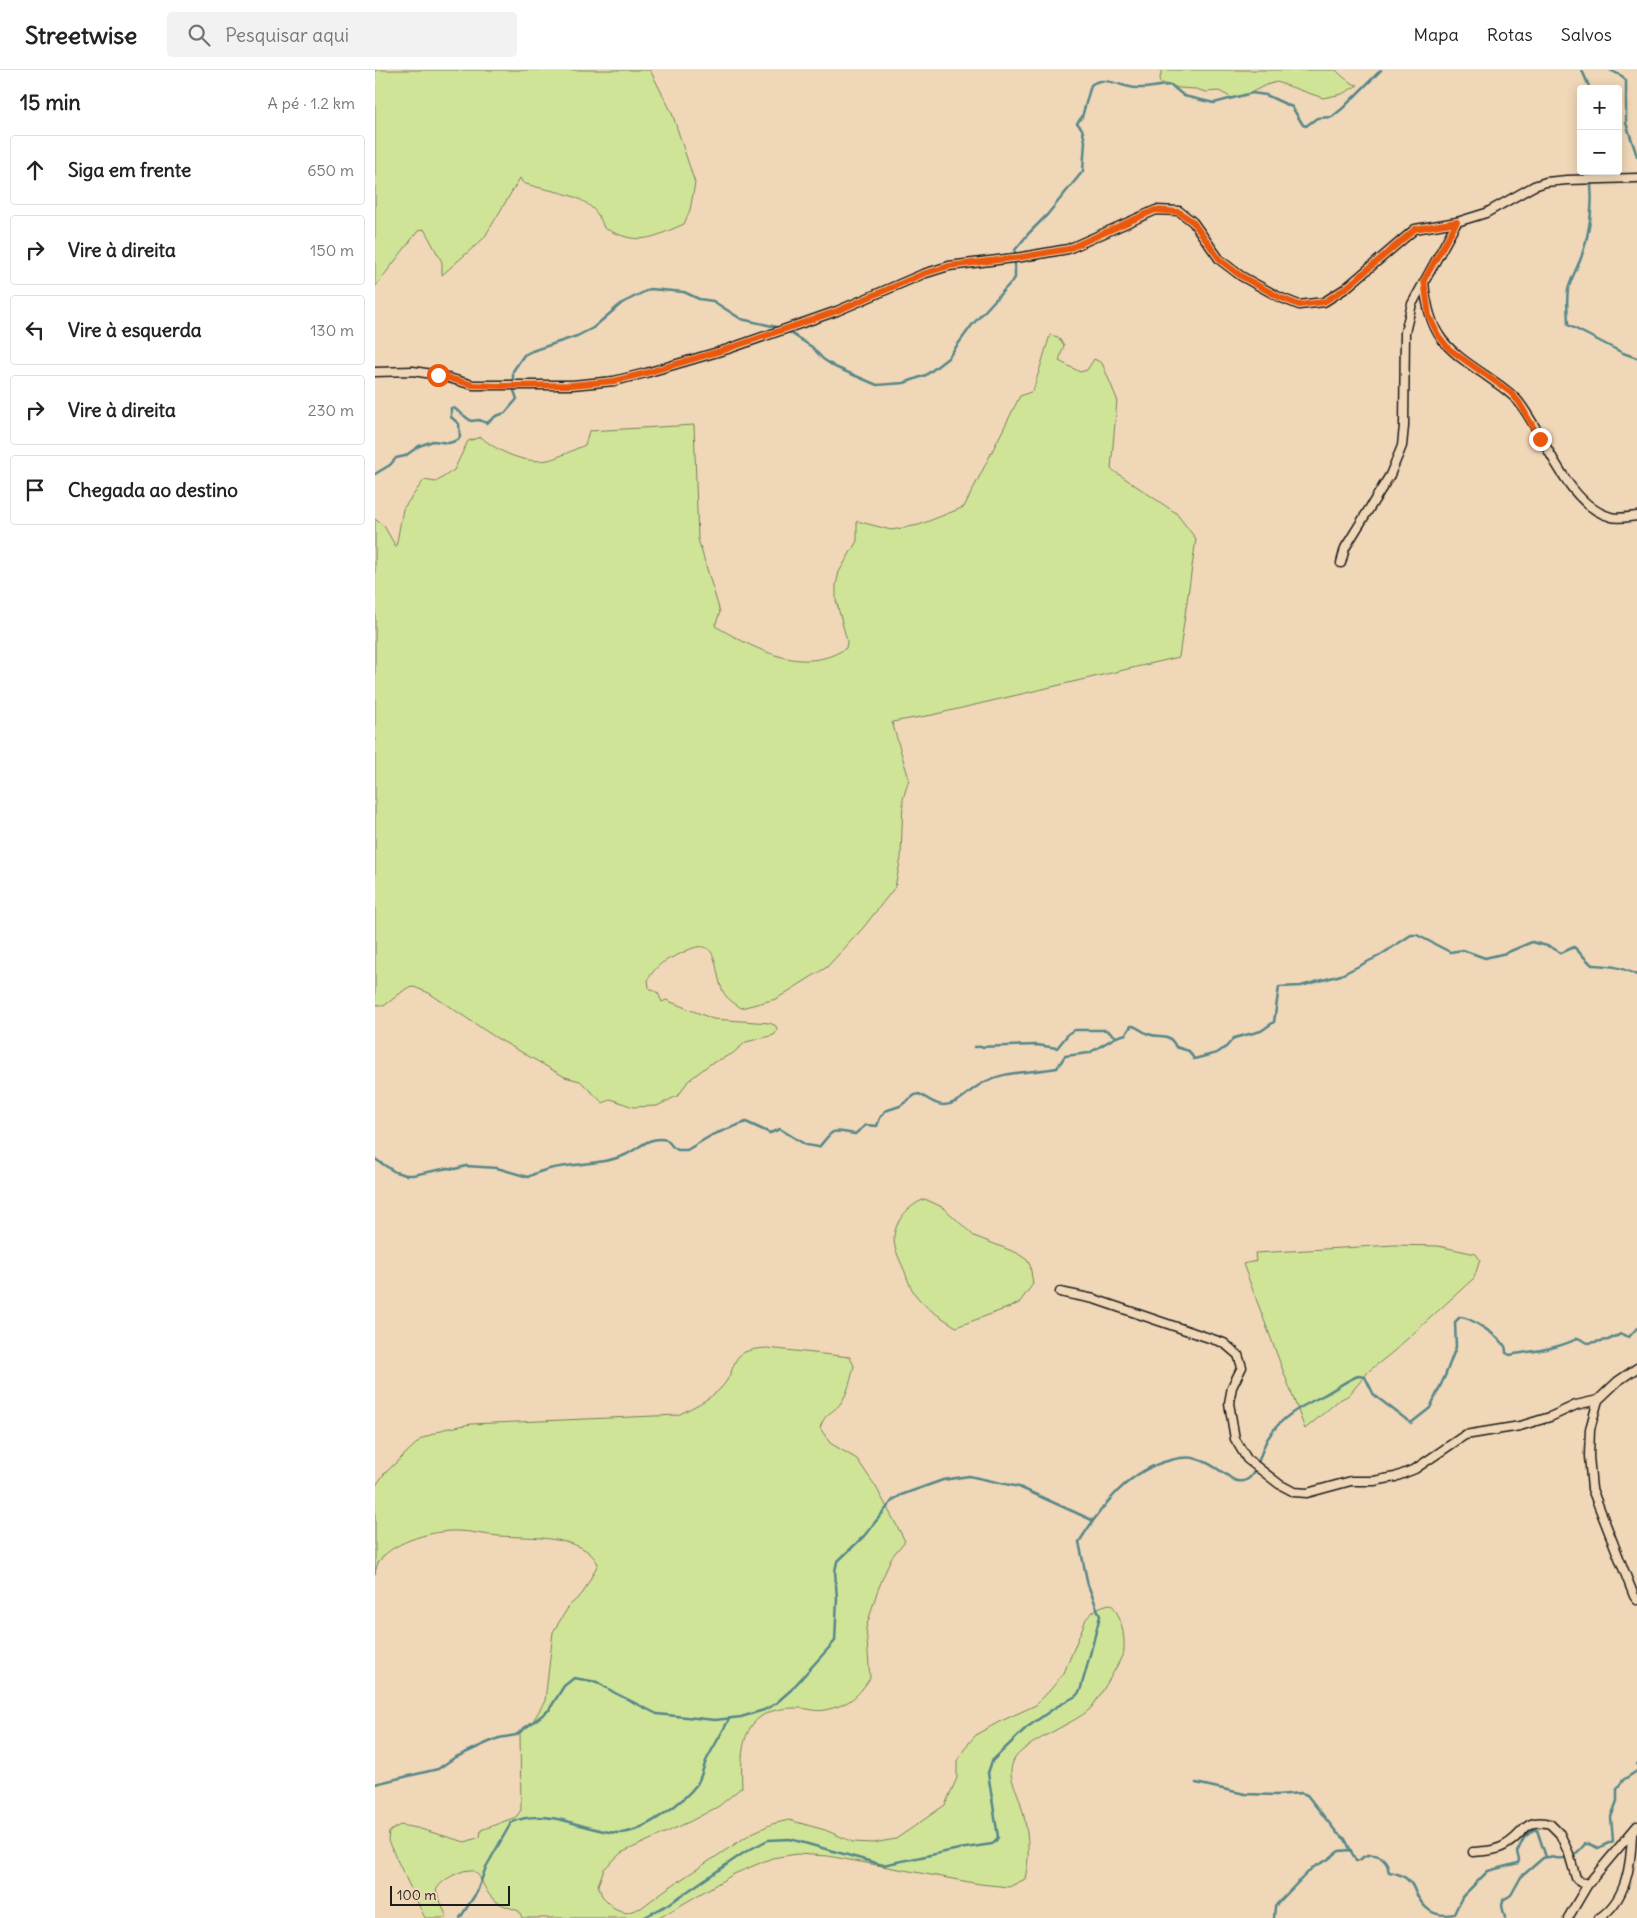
<!DOCTYPE html>
<html lang="pt">
<meta charset="utf-8">
<style>
body{margin:0;font-family:Delius,sans-serif;background:#f2f2f2;color:#222}
.controls{position:absolute;right:15px;top:15px;display:grid;overflow:hidden;border-radius:5px;box-shadow:0 2px 12px #0003}
.controls button{width:45px;height:45px;display:grid;place-items:center;padding:0;border:0;border-bottom:1px solid #e0e0e0;background:#fff;color:#222;font:25px sans-serif}
.scale{position:absolute;left:15px;bottom:12px;width:120px;box-sizing:border-box;padding-left:5px;border:2px solid #1c1c1c;border-top:0;font-size:14px;line-height:18px;white-space:nowrap;color:#1c1c1c;-webkit-text-stroke:4px #f0d7b7;paint-order:stroke}
.stop{position:absolute;width:15px;height:15px;margin:-11px;border:4px solid #ea580c;border-radius:50%;background:#fff}
.stop.end{background:#ea580c;border-color:#fff;box-shadow:0 1px 5px #0008}
.list{margin:0;padding:0;list-style:none}
h2{display:flex;justify-content:space-between;align-items:center;height:65px;margin:0;padding:0 20px;font-size:21px}
h2 small{font-size:16px;font-weight:400;color:#767676}
.list li{display:grid;grid-template-columns:32px 1fr auto;gap:15px;align-items:center;box-sizing:border-box;height:70px;margin:0 10px 10px;padding:0 10px;border:1px solid #e0e0e0;border-radius:5px}
.list b{display:block;font-size:19px;white-space:nowrap}
.list em{font-size:16px;font-style:normal;color:#767676}
.icon{flex:none;width:28px;height:28px;fill:none;stroke:currentColor;stroke-width:2;stroke-linecap:round;stroke-linejoin:round}
.map{position:relative;flex:none;width:1262px;height:1848px;overflow:hidden}
header{display:flex;align-items:center;gap:30px;box-sizing:border-box;height:70px;padding:0 25px;background:#fff;border-bottom:1px solid #e0e0e0}
header strong{font-size:24px}
nav{display:flex;gap:28px;margin-inline-start:auto;font-size:18px}
.search{width:350px;height:45px;background:#f2f2f2;display:flex;align-items:center;gap:12px;box-sizing:border-box;padding:0 18px;border-radius:5px;color:#767676;font-size:19px}
main{display:flex}
aside{flex:1;background:#fff}
.map>svg:first-child{display:block}
.green{fill:#d0e498;stroke:#76805a}
.lines{fill:none;stroke-linecap:round;stroke-linejoin:round}
.stream{stroke:#56878a;stroke-width:2.5}
.street-casing{stroke:#1c1c1c;stroke-width:11}
.street{stroke:#f0d7b7;stroke-width:8}
.route{stroke:#ea580c;stroke-width:6}
</style>
<header>
<strong>Streetwise</strong>
<div class="search"><svg class="icon" aria-label="search" viewBox="0 0 24 24"><circle cx="10" cy="10" r="6"/><path d="M15 15l6 6"/></svg>Pesquisar aqui</div>
<nav><a>Mapa</a><a>Rotas</a><a>Salvos</a></nav>
</header>
<main>
<aside>
<h2>15 min<small>A pé · 1.2 km</small></h2>
<ul class="list">
<li><svg class="icon" aria-label="ahead" viewBox="0 0 24 24"><path d="M12 20V5M6 11l6-6 6 6"/></svg><div><b>Siga em frente</b></div><em>650 m</em></li>
<li><svg class="icon" aria-label="right" viewBox="0 0 24 24"><path d="M7 20v-9h11M14 6l5 5-5 5"/></svg><div><b>Vire à direita</b></div><em>150 m</em></li>
<li><svg class="icon" aria-label="left" viewBox="0 0 24 24"><path d="M17 20v-9H6M10 6l-5 5 5 5"/></svg><div><b>Vire à esquerda</b></div><em>130 m</em></li>
<li><svg class="icon" aria-label="right" viewBox="0 0 24 24"><path d="M7 20v-9h11M14 6l5 5-5 5"/></svg><div><b>Vire à direita</b></div><em>230 m</em></li>
<li><svg class="icon" aria-label="arrive" viewBox="0 0 24 24"><path d="M6 21V4h12l-3 4 3 4H6"/></svg><div><b>Chegada ao destino</b></div></li>
</ul>
</aside>
<div class="map">
<svg width="1262" height="1848" viewBox="0 0 1262 1848">
<rect width="100%" height="100%" fill="#f0d7b7"/>
<filter id="ink" filterUnits="userSpaceOnUse"><feTurbulence type="fractalNoise" baseFrequency=".02" numOctaves="2"/><feDisplacementMap in="SourceGraphic" scale="10" xChannelSelector="R" yChannelSelector="G"/><feConvolveMatrix kernelMatrix="1 2 1 2 8 2 1 2 1" color-interpolation-filters="sRGB"/></filter>
<g filter="url(#ink)">
<!-- green -->
<g class="green">
<path d="M0,0H275L297,43L320,113L315,140L309,154C274,169 265,176 229,158C218,121 179,124 148,113L145,108L109,168L67,205V192L49,159L43,161L0,217Z"/>
<path d="M787,0H961C967,6 975,14 983,15L967,24L948,28L902,12L891,15L873,24L857,28L844,21L831,22L821,19L804,18L784,12Z"/>
<path d="M675,265L683,267L689,275L684,291L705,302L712,300L719,289L727,293L742,329L736,399L801,443L821,469L804,587L557,645L517,652L534,709L528,729L526,788L520,817L488,858L452,897L401,929L366,938C361,934 355,931 351,926C336,907 349,861 309,882C290,891 285,891 273,909L274,918L283,923L287,932L291,930L338,949L395,953L401,956L402,961L399,965L371,972L357,984L335,994L313,1011L304,1025L282,1036L258,1037L236,1029L228,1033L205,1011L190,1007L120,967L54,923L39,917L32,918L9,936L0,934V449L9,456L21,477L28,439L49,410L61,412L79,400L93,371L106,367C123,382 150,394 173,390C185,387 198,380 210,375L214,361L319,355L323,469L345,542L340,556C379,578 428,607 471,578L472,571L461,530V515L464,502L482,471V451L516,460L544,455L589,437L645,326L658,321Z"/>
<path d="M550,1129L569,1138L599,1166L642,1183L652,1190L655,1195L658,1214L644,1233L635,1237L581,1257C568,1248 554,1241 544,1229C537,1222 533,1211 530,1202C526,1192 519,1180 519,1169C519,1151 534,1135 550,1129Z"/>
<polygon points="1019,1175 1063,1176 1101,1184 1105,1190 1099,1208 1019,1281 994,1301 974,1325 963,1331 930,1359 868,1194 881,1191 880,1183"/>
<path d="M392,1278L475,1287L479,1296C476,1308 473,1324 465,1334C456,1345 451,1341 445,1358L455,1373L482,1389L501,1417L530,1471L516,1488L502,1522L491,1558L495,1608C482,1628 473,1635 450,1640C441,1642 432,1638 423,1638C368,1637 365,1673 367,1717L344,1736L316,1751L246,1783L229,1799L223,1815L227,1826L239,1838L251,1843L266,1838L290,1820L377,1763L397,1754L414,1750L450,1760L478,1772L498,1773L521,1769L570,1735L582,1708V1691L592,1675L602,1664L624,1652L661,1635L676,1619L689,1603L711,1549C718,1541 725,1535 736,1534C746,1545 750,1565 749,1580C749,1586 721,1633 715,1639C699,1654 644,1674 638,1692C632,1706 641,1717 645,1731C653,1758 656,1783 650,1809L634,1817L605,1814L453,1786L422,1784L397,1788L359,1804L284,1848H147L144,1841C136,1838 125,1835 118,1829C102,1813 108,1790 79,1805C71,1809 66,1812 61,1820L72,1848H50L13,1771L14,1762L25,1755L42,1758L90,1772L105,1767L106,1760L141,1747L146,1740L145,1660L158,1651L170,1631L178,1562L194,1536L208,1523L223,1494C209,1464 152,1468 124,1466C110,1465 96,1461 82,1461C60,1460 19,1471 5,1490C2,1493 1,1499 0,1504V1417L9,1404L46,1369L69,1359L96,1354L303,1345C318,1337 334,1330 346,1318C366,1296 350,1280 392,1278Z"/>
</g>
<g class="lines">
<!-- stream -->
<g class="stream">
<polyline points="1207,0 1215,19"/>
<polyline points="1235,0 1247,6 1251,11 1251,53 1262,86"/>
<path d="M1214,101C1220,129 1215,162 1206,188C1202,198 1195,211 1193,220C1191,231 1193,244 1193,255L1248,283L1262,288"/>
<path d="M411,260L437,277L448,289L460,297L502,315L529,313L551,305L573,288L597,255L640,208V180L654,163L672,145L708,101L710,71L707,59L702,53L707,47L716,15C728,5 747,17 761,18C773,19 785,15 796,15L809,26L839,33L877,23L891,25L917,37L928,55L931,56L942,48L957,47L968,38L1006,0"/>
<polyline points="0,404 15,395 21,388 30,386 44,376 58,371 74,373 83,370 85,367 84,354 76,347 76,338 79,338 96,351 104,350 112,353 121,346 130,343 142,329 138,318 138,301 149,285 157,281 202,266 218,258 247,233 275,219 309,222 324,229 338,231 366,249 406,258"/>
<polyline points="599,977 662,975 682,978 694,963 700,960 731,960 741,967"/>
<path d="M0,1089L20,1102L31,1105H38L73,1098L80,1099L91,1096L122,1098L153,1107C181,1091 219,1098 250,1085C264,1079 274,1065 292,1070L298,1077L303,1080H312L337,1065L371,1052L395,1063L405,1059L431,1075L444,1077C460,1058 455,1060 480,1064L491,1055L502,1056L505,1048L510,1041L525,1036L540,1025L544,1024C553,1028 559,1035 569,1035C585,1034 593,1021 606,1014C629,1000 657,1003 682,998L690,986L714,983L741,967L751,964L756,956H758C764,958 768,962 773,964C786,969 793,961 801,977L814,981L819,989L842,983L851,977L859,968L886,961L899,952L904,917L926,916L966,905L1004,886L1036,865H1042L1075,882L1088,880L1110,888L1131,883L1157,872L1176,877L1186,883L1199,877L1217,895C1237,896 1243,896 1262,905"/>
<polyline points="1262,1694 1262,1695"/>
<path d="M821,1713L870,1724L901,1725L926,1723L932,1725L962,1763L970,1769L981,1791L985,1790C991,1782 1007,1783 1012,1794C1013,1797 1013,1800 1014,1802C1022,1803 1028,1805 1034,1811C1037,1814 1039,1818 1040,1821C1048,1839 1059,1848 1079,1844L1087,1827L1113,1801L1143,1793L1144,1790L1142,1782L1149,1768L1158,1760H1162L1171,1787"/>
<polyline points="0,1714 63,1699 79,1688 114,1672 124,1668 141,1665 174,1640 189,1616 199,1608 222,1612 240,1623 282,1644 340,1650 366,1647 389,1640 400,1634 416,1620 460,1571 462,1529 460,1501 462,1492 489,1466 518,1430 526,1425 568,1410 594,1406 644,1417 717,1450"/>
<path d="M85,1848L102,1822L111,1797L136,1753C153,1744 177,1747 195,1752C211,1757 227,1762 243,1763C266,1764 309,1732 322,1714C327,1706 328,1697 332,1689C339,1676 347,1663 354,1649"/>
<path d="M268,1848L294,1834L370,1782L393,1770L415,1769L508,1795L584,1779L617,1774L620,1772L623,1767L613,1703L617,1691L651,1658L681,1637L701,1626L705,1621L711,1600L725,1546L713,1515L704,1472C726,1437 753,1400 796,1390C804,1388 814,1386 822,1389C835,1392 848,1403 859,1410C882,1419 884,1381 893,1368C906,1347 925,1337 947,1326C959,1320 970,1311 983,1306L990,1307L999,1325L1036,1353L1055,1338L1070,1306L1081,1277L1080,1252L1085,1247C1094,1246 1124,1267 1129,1275C1131,1277 1131,1281 1131,1283L1135,1285C1157,1281 1184,1279 1203,1268L1213,1273L1233,1270L1246,1264L1254,1267L1262,1258"/>
<polyline points="899,1848 900,1837 903,1833 937,1798 952,1790 964,1781 976,1780"/>
<path d="M1130,1848L1127,1836L1128,1830L1136,1825L1146,1807L1168,1788C1173,1786 1176,1787 1181,1788C1194,1790 1202,1784 1210,1774H1214L1223,1778L1238,1771L1236,1747L1242,1731V1719L1248,1710L1262,1701"/>
</g>
<!-- street casing -->
<g class="street-casing">
<g id="street">
<path d="M1049,212C1054,264 1068,277 1110,305C1121,313 1133,320 1143,331C1170,364 1191,435 1236,447C1244,449 1254,447 1262,446"/>
<polyline points="0,302 38,301 63,305 98,315 197,315 239,311 271,303 353,279 462,241 548,204 574,196 647,187 693,179 781,140 804,141 818,152 845,190 866,206 904,227 924,235 949,232 971,218 1040,159 1082,152 1111,143 1159,116 1171,112 1192,110 1262,108"/>
<polyline points="966,493 970,478 1015,405 1027,376 1029,356 1030,262 1037,234 1082,152"/>
<polyline points="685,1222 719,1229 849,1273 863,1285 867,1297 857,1317 854,1333 860,1369 872,1389 904,1414 919,1422 932,1423 976,1411 999,1411 1020,1407 1040,1399 1090,1365 1145,1356 1175,1347 1201,1335 1223,1330"/>
<polyline points="1262,1298 1243,1311 1223,1330 1215,1359 1214,1386 1217,1419 1259,1526 1262,1530"/>
<path d="M1098,1782C1109,1781 1122,1781 1132,1774C1149,1764 1150,1747 1175,1754L1185,1764L1194,1784L1201,1808L1205,1812L1213,1814"/>
<polyline points="1193,1848 1213,1814 1262,1756"/>
<path d="M1224,1848C1252,1830 1256,1794 1257,1764"/>
</g>
</g>
<!-- street -->
<use href="#street" class="street"/>
</g>
</g>
<g class="lines" filter="url(#ink)">
<!-- route -->
<polyline class="route" points="63,305 98,315 126,316 197,315 239,311 271,303 352,279 462,241 548,204 574,196 647,187 693,179 780,140 804,142 818,152 845,190 866,206 904,227 924,235 949,232 971,218 1040,159 1082,152 1049,210 1054,246 1063,265 1074,279 1135,322 1144,332 1165,369"/>
</g>
</svg>
<div class="controls">
<button>+</button>
<button>−</button>
</div>
<div class="scale">100 m</div>
<div class="stop" style="left:63px;top:305px"></div>
<div class="stop end" style="left:1165px;top:369px"></div>
</div>
</main>
